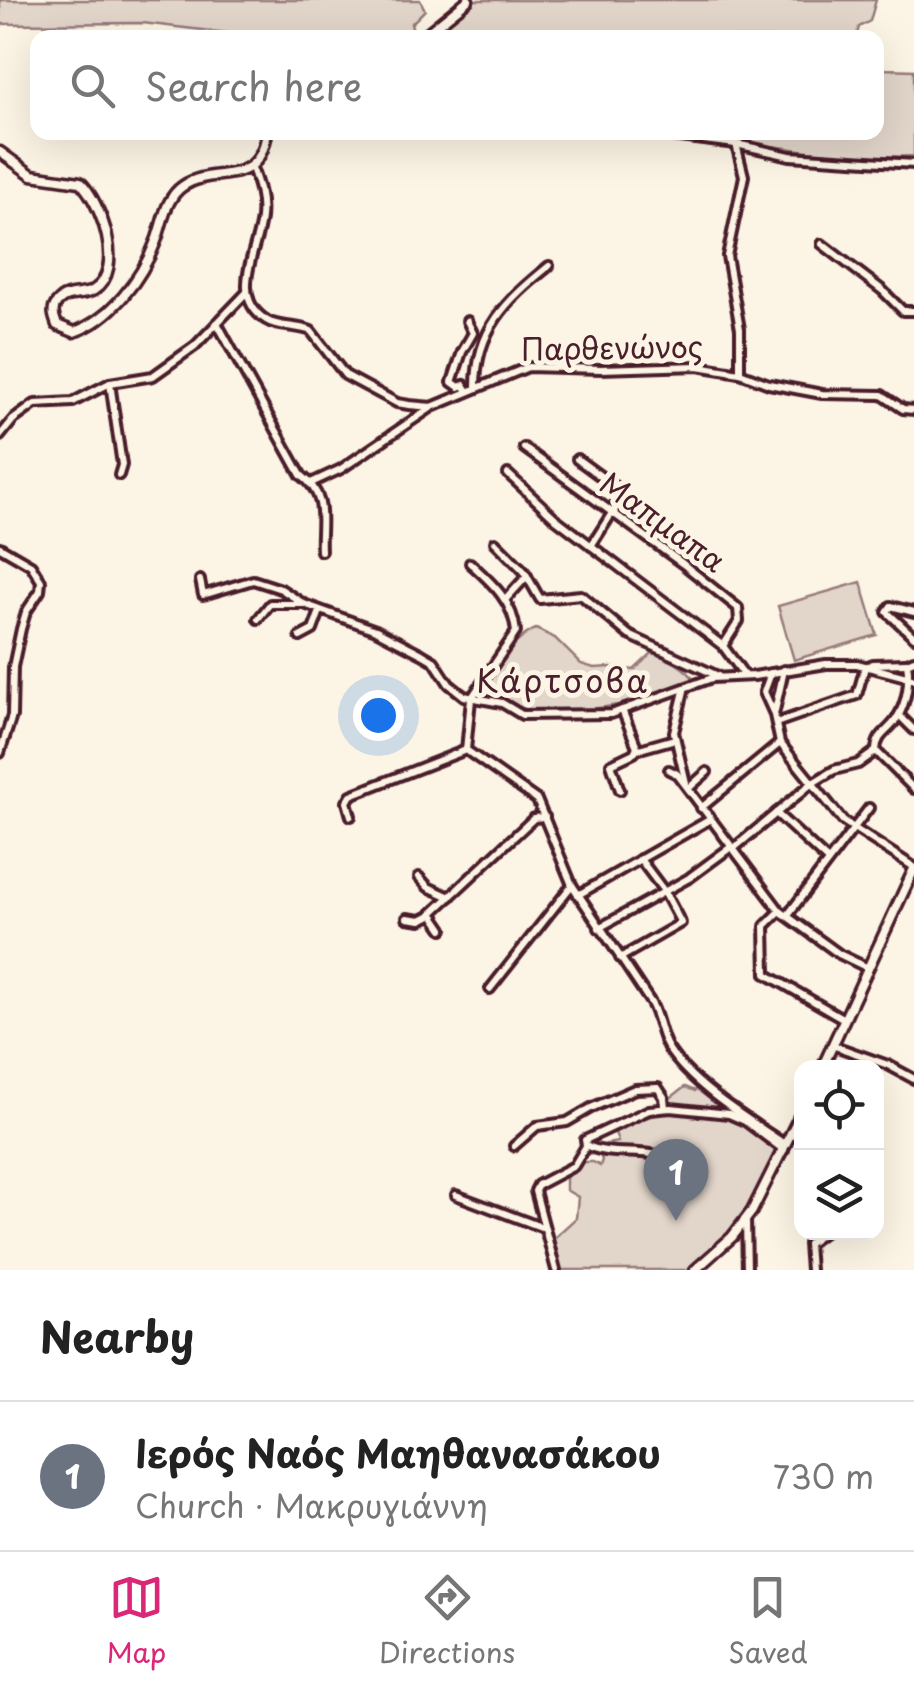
<!DOCTYPE html>
<meta charset="utf-8">
<style>
body{margin:0;font-family:"Playpen Sans",sans-serif;background:#f2f2f2;color:#222}
.controls{position:absolute;right:30px;bottom:30px;display:grid;overflow:hidden;border-radius:20px;box-shadow:0 10px 40px #0002}
.controls button{width:90px;height:90px;display:grid;place-items:center;padding:0;border:0;border-bottom:2px solid #e0e0e0;background:#fff;color:#222;font:50px sans-serif}
.you{position:absolute;left:378px;top:715px;width:35px;height:35px;margin:-25px;border:8px solid #fff;border-radius:50%;background:#1a73e8;box-shadow:0 0 0 15px #1a73e833}
.badge{display:grid;place-items:center;width:65px;height:65px;border-radius:50%;background:#db2777;color:#fff;font-size:32px;font-weight:700}
.pin{position:absolute;translate:-50% -82px;filter:drop-shadow(0 2px 5px #0008)}
.pin::after{content:'';position:absolute;top:52px;width:35px;height:30px;background:inherit;clip-path:polygon(0 0,100% 0,50% 100%)}
.list{margin:0;padding:0;list-style:none}
h2{display:flex;justify-content:space-between;align-items:center;height:130px;margin:0;padding:0 40px;font-size:42px}
h2 small{font-size:32px;font-weight:400;color:#767676}
.list li{display:grid;grid-template-columns:65px 1fr auto;gap:30px;align-items:center;box-sizing:border-box;height:150px;padding:0 40px;border-top:2px solid #e0e0e0}
.list b{display:block;font-size:38px;white-space:nowrap}
.list p{margin:0;font-size:32px;white-space:nowrap;color:#767676}
.list em{font-size:32px;font-style:normal;color:#767676}
.icon{flex:none;width:55px;height:55px;fill:none;stroke:currentColor;stroke-width:2;stroke-linecap:round;stroke-linejoin:round}
.map{position:relative;flex:none;width:914px;height:1270px;overflow:hidden}
.search{position:absolute;background:#fff;box-shadow:0 10px 40px #0002;left:30px;right:30px;top:30px;height:110px;display:flex;align-items:center;gap:25px;box-sizing:border-box;padding:0 35px;border-radius:20px;color:#767676;font-size:38px}
.sheet{height:280px;background:#fff}
nav{display:flex;justify-content:space-around;align-items:center;box-sizing:border-box;height:140px;border-top:2px solid #e0e0e0;background:#fff;font-size:28px;color:#767676}
nav a{display:grid;justify-items:center;gap:5px}
nav .on{color:#db2777}
.map>svg:first-child{display:block}
.green{fill:#e2d5ca;stroke:#967a7a;stroke-width:2.5}
.lines{fill:none;stroke-linecap:round;stroke-linejoin:round}
.minor-casing{stroke:#4a1f2b;stroke-width:14}
.major-casing{stroke:#4a1f2b;stroke-width:15}
.minor{stroke:#fcf5e5;stroke-width:6}
.major{stroke:#fcf5e5;stroke-width:8}
.labels{text-anchor:middle;stroke-width:10;stroke-linejoin:round;paint-order:stroke}
.street-label{font-size:30px;fill:#4a1f2b;stroke:#fcf5e5}
.neighbourhood-label{font-size:32px;letter-spacing:2.5px;fill:#4a1f2b;stroke:#fcf5e5}
</style>
<div class="map">
<svg width="914" height="1270" viewBox="0 0 914 1270">
<rect width="100%" height="100%" fill="#fcf5e5"/>
<filter id="ink" filterUnits="userSpaceOnUse"><feTurbulence type="fractalNoise" baseFrequency=".01" numOctaves="2"/><feDisplacementMap in="SourceGraphic" scale="20" xChannelSelector="R" yChannelSelector="G"/><feConvolveMatrix kernelMatrix="1 2 1 2 8 2 1 2 1" color-interpolation-filters="sRGB"/></filter>
<g filter="url(#ink)">
<!-- green -->
<g class="green">
<polygon points="0,0 420,0 425,10 411,24 415,36 443,13 450,19 475,0 876,0 870,21 859,27 856,38 435,38 433,34 427,38 263,37 142,23 0,24"/>
<path d="M877,62L883,69L914,70V156C832,160 754,141 673,133L876,132Z"/>
<polygon points="861,582 877,635 794,660 778,606"/>
<path d="M536,629L555,638L581,664L594,668L611,667L634,670L652,653C667,656 688,669 695,681C647,702 592,713 539,711C519,710 497,699 477,695C484,678 518,635 536,629Z"/>
<polygon points="700,1084 771,1137 771,1145 777,1150 754,1199 737,1225 688,1270 561,1270 554,1238 576,1218 578,1197 566,1190 566,1175 580,1162 593,1162 600,1166 602,1160 599,1153 607,1153 606,1144 618,1142 614,1129 638,1119 666,1113 670,1105 669,1099 685,1087 695,1091"/>
</g>
<g class="lines">
<!-- minor casing -->
<g class="minor-casing">
<g id="minor">
<polyline points="639,132 736,144 790,156 914,164"/>
<polyline points="736,144 744,176 727,256 740,329 740,373"/>
<path d="M251,165C258,184 263,199 261,218C258,250 228,296 266,320C278,328 297,325 311,331L345,375L397,403L409,405L432,407L528,367L601,369L698,366L740,373L769,384L822,394L882,395L903,409L914,410"/>
<polyline points="822,244 882,290 903,311 914,311"/>
<polyline points="467,321 473,333 462,352 452,382 459,387 464,385 468,391"/>
<path d="M217,323L301,475C330,497 319,523 321,551"/>
<polyline points="110,383 122,465 119,475"/>
<path d="M476,387C476,329 507,300 549,266"/>
<polyline points="0,436 13,420 35,404 73,402 110,383 153,376 195,346 247,292"/>
<polyline points="524,448 683,564 738,608 739,621 723,646"/>
<polyline points="577,459 618,489 614,515"/>
<polyline points="508,474 556,519 723,646 745,676"/>
<polyline points="311,483 341,469 432,407"/>
<polyline points="495,542 524,571 540,599 581,595 629,635 718,676"/>
<polyline points="591,546 612,513"/>
<polyline points="0,547 31,565 41,581 40,591 26,612 21,629 13,667 12,716 0,753"/>
<path d="M470,563C492,583 513,601 516,632L471,699L466,750L537,800L572,885L651,1003C659,1017 660,1035 668,1048C691,1085 749,1120 786,1145"/>
<polyline points="200,580 203,595 253,580 281,589 304,604 376,630 422,654 434,661 449,684 464,696 502,703 522,715 611,714 712,678 754,676 826,664 857,664 914,679"/>
<polyline points="506,599 527,576"/>
<polyline points="914,612 891,606 887,612 914,637"/>
<polyline points="258,619 270,604 302,604"/>
<polyline points="300,637 313,630 320,611"/>
<polyline points="784,670 774,715 780,743 843,821 914,867"/>
<polyline points="771,673 764,692 774,714"/>
<polyline points="684,691 674,732 686,783"/>
<polyline points="899,715 914,730"/>
<polyline points="776,723 857,695 865,667 873,664 907,663"/>
<polyline points="636,750 675,739"/>
<polyline points="876,751 914,789"/>
<polyline points="669,770 677,774 780,911 839,954 868,968"/>
<polyline points="689,788 707,772"/>
<polyline points="620,790 611,764 634,753 637,747 622,710"/>
<polyline points="701,808 780,743"/>
<polyline points="776,813 828,861"/>
<polyline points="351,816 347,802 351,795 466,750"/>
<path d="M733,849L811,784L834,770L858,764L876,751C876,734 890,731 897,718C907,702 910,681 907,663L914,660"/>
<polyline points="419,877 428,887 450,897"/>
<polyline points="578,895 709,820"/>
<polyline points="780,911 765,926 766,974 844,1019"/>
<polyline points="432,913 443,929"/>
<polyline points="787,916 869,808"/>
<polyline points="407,918 421,920 429,916 534,818 545,817"/>
<polyline points="599,928 689,878 731,847"/>
<polyline points="620,958 681,923 664,891 640,859"/>
<polyline points="490,989 572,885"/>
<polyline points="832,1045 888,1065 914,1079"/>
<polyline points="514,1146 537,1126 567,1122 591,1108 635,1089 658,1088 664,1097 665,1108"/>
<path d="M686,1191C691,1135 616,1163 586,1145L585,1140L649,1110L671,1108L729,1114L745,1121L784,1150"/>
<polyline points="456,1195 541,1227"/>
<polyline points="746,1220 747,1270"/>
<polyline points="556,1270 535,1191 538,1185 574,1166 586,1146"/>
<polyline points="810,1270 808,1244 824,1232"/>
</g>
</g>
<!-- major casing -->
<g class="major-casing">
<g id="major">
<polyline points="421,38 468,0"/>
<path d="M0,152L32,175L80,182C101,202 126,270 94,290C83,297 66,291 57,303C51,310 54,317 57,325L74,332C112,319 142,278 156,241C163,223 165,198 183,186C215,164 259,191 267,132"/>
<polyline points="822,1068 914,869"/>
<polyline points="695,1270 732,1237 752,1211 802,1111"/>
</g>
</g>
<!-- minor -->
<use href="#minor" class="minor"/>
<!-- major -->
<use href="#major" class="major"/>
</g>
</g>
<g class="labels">
<!-- street labels -->
<g class="street-label">
<text transform="translate(612 349) rotate(-1)" y="10">Παρθενώνος</text>
<text transform="translate(662 523) rotate(36)" y="10">Μαπμαπα</text>
</g>
<!-- neighbourhood labels -->
<g class="neighbourhood-label">
<text x="563" y="693">Κάρτσοβα</text>
</g>
</g>
</svg>
<div class="controls">
<button><svg class="icon" aria-label="locate" viewBox="0 0 24 24"><circle cx="12" cy="12" r="6"/><path d="M12 2v4M12 18v4M2 12h4M18 12h4"/></svg></button>
<button><svg class="icon" aria-label="layers" viewBox="0 0 24 24"><path d="M12 4l9 5-9 5-9-5zM3 14l9 5 9-5"/></svg></button>
</div>
<div class="you"></div>
<div class="pin badge" style="left:676px;top:1221px;background:#6b7280">1</div>
<div class="search"><svg class="icon" aria-label="search" viewBox="0 0 24 24"><circle cx="10" cy="10" r="6"/><path d="M15 15l6 6"/></svg>Search here</div>
</div>
<section class="sheet">
<h2>Nearby<small></small></h2>
<ul class="list">
<li><span class="badge" style="background:#6b7280">1</span><div><b>Ιερός Ναός Μαηθανασάκου</b><p>Church · Μακρυγιάννη</p></div><em>730 m</em></li>
</ul>
</section>
<nav>
<a class="on"><svg class="icon" aria-label="map" viewBox="0 0 24 24"><path d="M3 6l6-2 6 2 6-2v14l-6 2-6-2-6 2zM9 4v14M15 6v14"/></svg>Map</a>
<a><svg class="icon" aria-label="directions" viewBox="0 0 24 24"><path d="M12 3l9 9-9 9-9-9zM9 14v-3h6M13 9l2 2-2 2"/></svg>Directions</a>
<a><svg class="icon" aria-label="saved" viewBox="0 0 24 24"><path d="M7 4h10v16l-5-4-5 4z"/></svg>Saved</a>
</nav>
